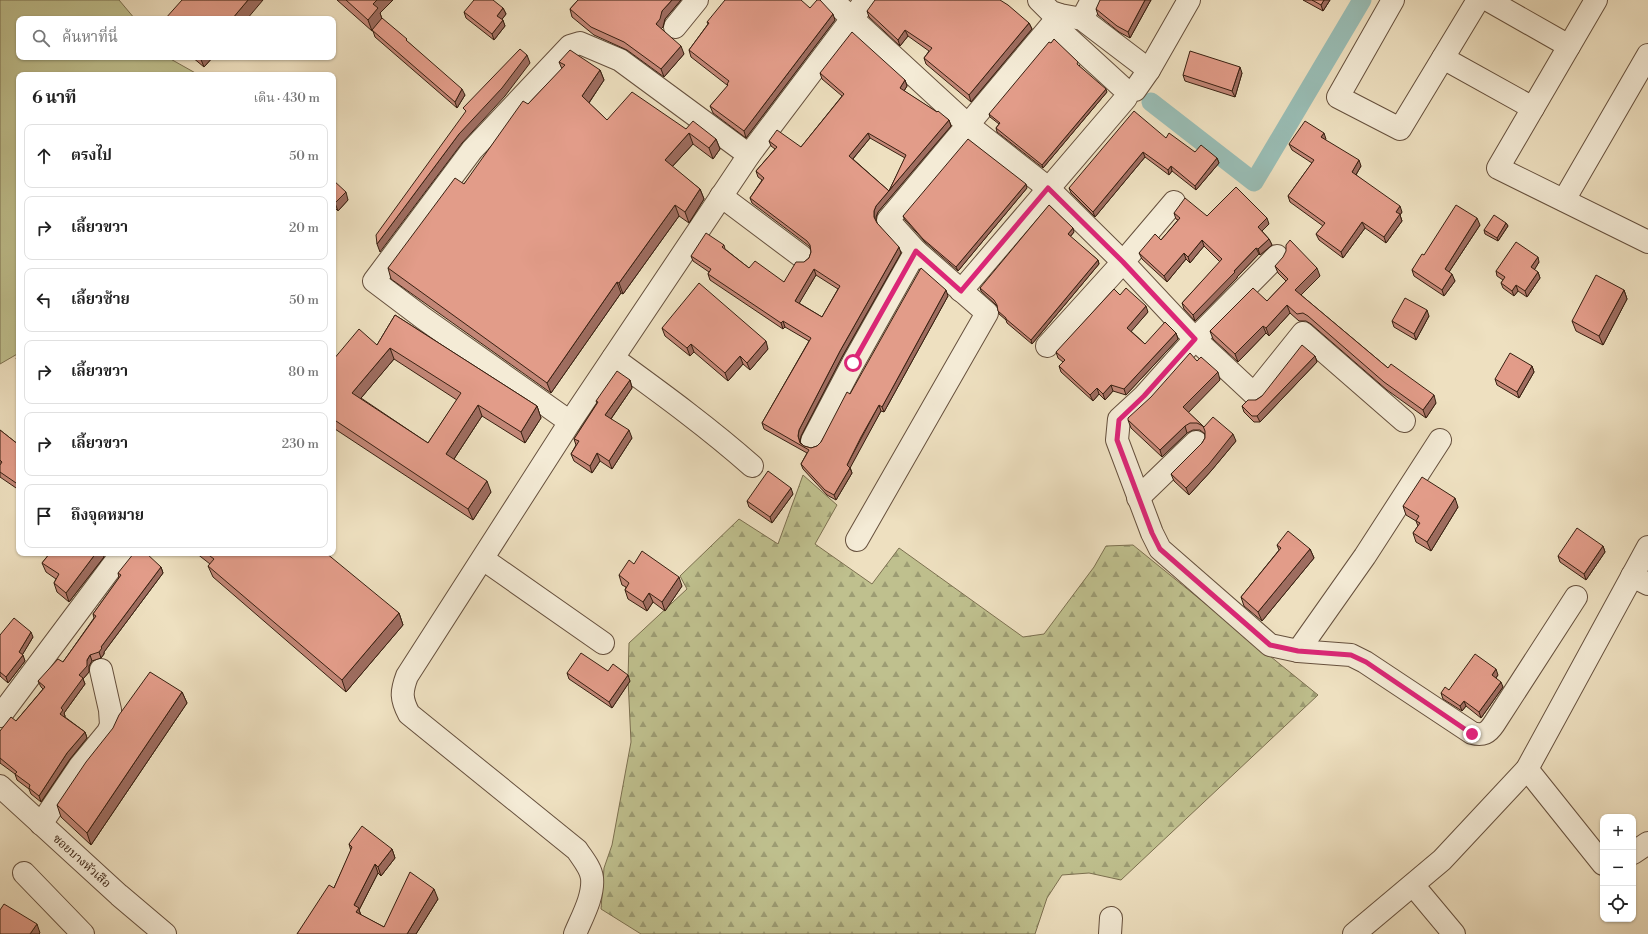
<!DOCTYPE html>
<html lang="th">
<meta charset="utf-8">
<style>
body{margin:0;font-family:"Libre Bodoni","Noto Serif Thai",serif;background:#f6f6f6;color:#222}
.controls{position:absolute;right:12px;bottom:12px;display:grid;overflow:hidden;border-radius:8px;box-shadow:0 1px 3px #0004}
.controls button{width:36px;height:36px;display:grid;place-items:center;padding:0;border:0;border-bottom:1px solid #e0e0e0;background:#fff;color:#222;font:20px sans-serif}
.stop{position:absolute;width:12px;height:12px;margin:-9px;border:3px solid #db2777;border-radius:50%;background:#fff}
.stop.end{background:#db2777;border-color:#fff;box-shadow:0 1px 4px #0008}
.list{margin:0;padding:0;list-style:none}
h2{display:flex;justify-content:space-between;align-items:center;height:52px;margin:0;padding:0 16px;font-size:17px}
h2 small{font-size:13px;font-weight:400;color:#767676}
.list li{display:grid;grid-template-columns:26px 1fr auto;gap:12px;align-items:center;box-sizing:border-box;height:64px;margin:0 8px 8px;padding:0 8px;border:1px solid #e0e0e0;border-radius:8px}
.list b{display:block;font-size:15px;white-space:nowrap}
.list em{font-size:13px;font-style:normal;color:#767676}
.icon{flex:none;width:22px;height:22px;fill:none;stroke:currentColor;stroke-width:2;stroke-linecap:round;stroke-linejoin:round}
.map{position:relative;flex:none;width:1648px;height:934px;overflow:hidden}
.search{position:absolute;background:#fff;box-shadow:0 1px 3px #0004;left:16px;top:16px;width:320px;height:44px;display:flex;align-items:center;gap:10px;box-sizing:border-box;padding:0 14px;border-radius:8px;color:#767676;font-size:15px}
.panel{position:absolute;background:#fff;box-shadow:0 1px 3px #0004;left:16px;top:72px;width:320px;height:484px;border-radius:8px}
.map>svg:first-child{display:block}
.green{fill:#bfc08e;stroke:#7c7050}
.forest{fill:url(#forest-firs);stroke:#7c7050}
.lines{fill:none;stroke-linecap:round;stroke-linejoin:round}
.canal{stroke:#99bdb5;stroke-width:19}
.minor-casing{stroke:#66503d;stroke-width:24}
.minor{stroke:#f4ebd6;stroke-width:22}
.wall{fill:#c28676;stroke:#382011;fill-rule:evenodd}
.shaded-wall{fill:#9e6d60;stroke:#382011}
.building{fill:#e29c89;stroke:#382011;fill-rule:evenodd}
.route{stroke:#db2777;stroke-width:5}
.labels{text-anchor:middle;stroke-width:3;stroke-linejoin:round;paint-order:stroke}
.street-label{font-size:12px;fill:#382011;stroke:#f4ebd6}
</style>
<div class="map">
<svg width="1648" height="934" viewBox="0 0 1648 934">
<defs>
<pattern id="forest-firs" width="22" height="20" patternUnits="userSpaceOnUse"><rect width="22" height="20" fill="#bfc08e"/><path d="M5 1l3.5 6h-7zM16 11l3.5 6h-7z" fill="#9c9c73"/></pattern>
</defs>
<rect width="100%" height="100%" fill="#eee0c0"/>
<filter id="stains"><feTurbulence type="fractalNoise" baseFrequency=".005" numOctaves="4"/><feColorMatrix values="0 0 0 0 .2 0 0 0 0 .09 0 0 0 0 .02 0 0 0 .5 -.17"/></filter>
<radialGradient id="worn" r=".72"><stop offset=".6" stop-color="#630" stop-opacity="0"/><stop offset="1" stop-color="#630" stop-opacity=".3"/></radialGradient>
<!-- green -->
<polygon class="green" points="0,0 119,0 135,19 19,19 19,57 167,57 199,75 19,75 19,353 0,364"/>
<!-- forest -->
<polygon class="forest" points="803,475 837,505 815,544 872,584 899,548 1023,637 1044,634 1094,567 1106,546 1133,545 1318,695 1121,880 1089,873 1062,875 1047,898 1035,934 641,934 601,909 604,868 612,845 631,742 628,679 629,643 687,589 680,576 739,519 778,544"/>
<g class="lines">
<!-- canal -->
<polyline class="canal" points="1151,102 1254,182 1362,0"/>
<!-- minor casing -->
<g class="minor-casing">
<g id="minor">
<polyline points="832,0 968,125 1048,188 1123,262 1195,339 1254,394 1303,333 1404,421"/>
<polyline points="1039,0 1051,12 1060,15 1082,19 1149,70 1135,90"/>
<polyline points="1393,0 1338,97 1400,129 1478,0"/>
<polyline points="1488,0 1569,46"/>
<polyline points="1596,0 1498,168 1648,242"/>
<polyline points="1082,19 1092,0"/>
<polyline points="675,27 697,0"/>
<polyline points="1443,58 1533,108"/>
<polyline points="1149,70 1189,0"/>
<polyline points="721,196 801,256"/>
<polyline points="1564,200 1648,55"/>
<path d="M1277,256L1195,339L1144,396L1119,419L1117,440L1152,533L1160,549L1270,645L1298,651L1351,655L1365,662L1472,733C1483,736 1488,733 1494,724L1576,597"/>
<polyline points="961,291 1126,98 1125,91 1123,88 1053,24"/>
<polyline points="1047,346 1123,262 1174,202"/>
<path d="M613,358C661,393 708,427 752,466"/>
<polyline points="570,422 423,318 374,281 472,150 570,46 580,43 620,60 749,155"/>
<polyline points="812,441 853,363 916,251"/>
<polyline points="1138,498 1196,442"/>
<polyline points="857,540 987,313 916,251 888,220 1060,15"/>
<polyline points="483,559 603,643"/>
<polyline points="1632,576 1648,584"/>
<polyline points="1298,651 1365,556 1440,440"/>
<polyline points="0,716 122,553"/>
<polyline points="1527,769 1603,864"/>
<polyline points="0,786 119,895 165,934"/>
<polyline points="41,824 80,766 108,732 111,725 110,710 101,670"/>
<polyline points="1633,853 1648,843"/>
<polyline points="24,873 83,934"/>
<polyline points="1413,885 1454,934"/>
<path d="M575,934C582,917 594,896 592,878C591,868 582,858 577,850L409,714C401,699 401,692 407,676L570,422L749,155L866,0"/>
<polyline points="1110,934 1111,918"/>
<polyline points="1354,934 1442,860 1527,769 1648,547"/>
</g>
</g>
<!-- minor -->
<use href="#minor" class="minor"/>
</g>
<!-- wall -->
<g class="wall">
<polygon points="337,0 393,0 380,13 382,19 408,42 465,95 457,108 375,37 373,31 372,31"/>
<polygon points="578,0 681,0 665,19 663,27 661,28 684,54 664,77 627,50 594,35 572,17 570,9"/>
<polygon points="1151,0 1130,38 1119,32 1098,15 1096,9"/>
<polygon points="1303,0 1330,0 1323,11"/>
<polygon points="503,8 506,14 502,19 505,26 494,40 466,18 464,12"/>
<polygon points="810,8 835,20 746,138 713,113 710,106 728,86 727,85 691,57 689,50 708,24 707,22"/>
<polygon points="867,11 1029,23 1032,29 971,102 926,64 924,58 929,51 908,36 900,46 869,17"/>
<polygon points="192,57 213,57 204,67"/>
<polygon points="559,62 600,70 604,80 589,103 607,120 686,129 716,139 720,149 713,159 693,144 672,167 700,189 704,199 689,223 679,216 623,294 621,293 551,393 391,279 388,268 464,184 528,104 562,69"/>
<polygon points="1080,65 1079,66 1107,92 1043,168 997,132 996,128 999,124 990,117 989,114"/>
<path d="M820,73L905,80L907,86L904,91L949,120L951,126L878,212L876,217V221L877,223L901,253L842,357L801,436L800,442L804,446L811,448L817,446L821,442L850,394L948,296L884,412L881,411L863,443L850,467L852,473L836,500L827,495L803,469L801,464L807,453L764,429L762,423L809,341L785,327L783,329L710,280L708,274L709,272L693,261L691,256L724,245L725,249L749,268L784,282L804,262L809,258L811,252V249L809,246L752,203L750,198L762,180L758,177L756,171L775,149L771,146L769,141L801,147L842,96L822,79ZM870,138L905,158L889,191L853,159ZM816,275L838,289L822,317L799,303Z"/>
<polygon points="1242,73 1235,97 1185,81 1183,75"/>
<polygon points="1166,138 1195,152 1217,158 1219,163 1196,190 1172,171 1169,175 1145,157 1095,217 1071,193 1069,188"/>
<polygon points="1326,139 1325,140 1361,166 1356,175 1402,212 1400,215 1402,221 1386,243 1365,228 1343,258 1319,240 1316,234 1323,226 1290,202 1288,196 1312,163 1292,150 1289,144"/>
<polygon points="333,180 348,200 338,211 333,206"/>
<polygon points="1027,188 958,271 925,242 905,220 903,216"/>
<polygon points="1174,213 1207,216 1269,224 1262,231 1269,239 1272,245 1260,255 1259,254 1237,277 1237,278 1195,321 1184,309 1182,303 1220,262 1204,246 1190,263 1186,259 1167,282 1142,259 1139,253 1161,240 1178,220 1176,219"/>
<polygon points="1506,223 1508,226 1498,241 1485,234 1484,230"/>
<polygon points="1480,225 1449,272 1455,281 1444,296 1414,276 1412,270 1424,255"/>
<polygon points="1074,232 1070,237 1098,260 1099,264 1032,344 1007,323 1006,320 999,314 998,307 995,304 981,291 980,288"/>
<polygon points="1539,262 1534,270 1538,272 1540,278 1527,297 1518,291 1514,296 1503,288 1501,283 1503,280 1497,276 1496,271"/>
<polygon points="1275,266 1320,276 1301,295 1388,368 1436,403 1426,418 1387,390 1311,324 1306,321 1299,321 1290,313 1269,336 1266,333 1238,362 1213,339 1210,331 1267,301 1286,281 1278,273"/>
<polygon points="1624,290 1627,299 1603,345 1576,331 1572,321"/>
<polygon points="1120,295 1148,312 1131,331 1145,344 1176,333 1178,339 1126,395 1113,391 1105,400 1099,394 1093,401 1061,372 1059,366 1063,362 1058,358 1056,352"/>
<path d="M395,315L537,406L541,418L525,443L482,416L454,459L491,492L473,520L335,429L333,432V360L377,345ZM394,359L457,400L428,443L361,398Z"/>
<polygon points="1429,316 1416,340 1394,327 1392,321"/>
<polygon points="662,328 768,349 750,370 743,364 728,381 694,352 690,356 665,336"/>
<polygon points="19,355 19,364 16,358"/>
<polygon points="1315,356 1317,362 1260,422 1254,422 1244,412 1242,406 1256,400 1262,396"/>
<polygon points="1197,361 1220,380 1188,412 1204,427 1236,441 1211,471 1189,495 1174,481 1171,474 1202,443 1205,438 1205,434 1200,430 1193,430 1187,433 1162,457 1131,428 1128,420"/>
<polygon points="1532,366 1534,372 1519,398 1497,385 1495,379"/>
<polygon points="630,380 632,388 611,419 632,438 612,469 600,461 592,473 574,461 571,454 576,445 574,439 597,403 596,401"/>
<polygon points="0,430 19,445 19,490 0,477"/>
<polygon points="793,494 772,523 749,507 747,501"/>
<polygon points="1403,506 1458,507 1431,551 1416,542 1413,533 1418,526 1416,521 1406,515"/>
<polygon points="1277,545 1310,549 1314,558 1262,621 1244,606 1241,597 1279,550"/>
<polygon points="1603,546 1605,552 1586,580 1560,562 1558,556"/>
<polygon points="50,553 102,553 104,557 69,602 57,592 54,583 56,579 46,572 42,563"/>
<polygon points="196,553 297,553 399,613 403,625 346,692 213,577 208,566 210,564"/>
<polygon points="634,564 682,586 665,611 653,602 647,611 628,599 625,590 626,587 622,585 619,575"/>
<polygon points="161,567 163,573 104,652 104,654 101,658 92,661 89,666 89,672 83,679 85,684 64,713 65,716 65,717 85,732 87,738 70,759 41,802 31,794 29,789 17,780 15,774 0,763 0,731 16,721 43,689 41,687 38,681 63,662 94,618 93,614 119,578 118,573"/>
<polygon points="0,635 33,637 22,655 25,661 8,683 0,676"/>
<polygon points="608,671 630,681 612,708 569,679 567,673"/>
<polygon points="1498,675 1496,678 1503,687 1481,718 1466,706 1462,711 1443,699 1441,693 1449,690"/>
<polygon points="182,692 187,703 91,845 61,817 57,805"/>
<polygon points="349,844 392,849 395,858 381,876 378,873 359,910 361,915 384,927 438,899 416,934 297,934 334,888 351,851"/>
</g>
<!-- shaded-wall -->
<g class="shaded-wall">
<polygon points="248,0 263,0 247,19 232,19"/>
<polygon points="377,0 393,0 380,13 382,19 372,31 368,20 373,4"/>
<polygon points="672,0 681,0 665,19 663,27 659,31 656,24 662,11"/>
<polygon points="1145,0 1151,0 1130,38 1128,32"/>
<polygon points="1324,0 1330,0 1323,11 1321,5"/>
<polygon points="503,8 506,14 500,22 497,16"/>
<polygon points="833,14 835,20 746,138 744,131"/>
<polygon points="503,20 505,26 494,40 492,34"/>
<polygon points="1029,23 1032,29 971,102 969,95"/>
<polygon points="905,30 908,36 900,46 898,40"/>
<polygon points="681,46 684,54 664,77 661,69"/>
<polygon points="527,55 530,63 505,96 462,143 380,252 377,244 459,134"/>
<polygon points="200,57 213,57 204,67"/>
<polygon points="1240,67 1242,73 1235,97 1232,91"/>
<polygon points="600,70 604,80 586,107 582,96"/>
<polygon points="905,80 907,86 902,94 900,88"/>
<polygon points="462,89 465,95 457,108 455,102"/>
<polygon points="1106,89 1107,92 1043,168 1042,165"/>
<polygon points="949,120 951,126 878,212 876,217 876,223 874,217 874,211 876,206"/>
<polygon points="689,133 693,144 668,171 665,160"/>
<polygon points="868,133 870,138 851,161 849,156"/>
<polygon points="1324,133 1326,139 1323,144 1321,137"/>
<polygon points="716,139 720,149 713,159 709,148"/>
<polygon points="1143,152 1145,157 1095,217 1093,212"/>
<polygon points="1217,158 1219,163 1196,190 1195,186"/>
<polygon points="1359,160 1361,166 1354,178 1352,172"/>
<polygon points="1171,166 1172,171 1169,175 1168,170"/>
<polygon points="1026,184 1027,188 958,271 956,267"/>
<polygon points="700,189 704,199 689,223 685,212"/>
<polygon points="346,192 348,200 338,211 335,203"/>
<polygon points="675,205 679,216 623,294 619,283"/>
<polygon points="1400,206 1402,212 1400,215 1402,221 1386,243 1384,237 1396,212"/>
<polygon points="1267,218 1269,224 1260,233 1258,227"/>
<polygon points="1477,218 1480,225 1447,275 1445,269"/>
<polygon points="1362,222 1365,228 1343,258 1341,252"/>
<polygon points="1506,223 1508,226 1498,241 1497,238"/>
<polygon points="1073,228 1074,232 1069,238 1068,234"/>
<polygon points="1269,239 1272,245 1260,255 1258,249"/>
<polygon points="1202,240 1204,246 1190,263 1188,257"/>
<polygon points="899,247 901,253 842,357 801,436 800,442 798,436 799,430 840,351"/>
<polygon points="1256,248 1259,254 1237,277 1237,278 1195,321 1193,315"/>
<polygon points="1184,253 1186,259 1167,282 1164,276"/>
<polygon points="1538,257 1539,262 1533,272 1531,267"/>
<polygon points="1098,260 1099,264 1032,344 1031,340"/>
<polygon points="1317,268 1320,276 1298,298 1295,290"/>
<polygon points="814,269 816,275 797,307 795,301"/>
<polygon points="1538,272 1540,278 1527,297 1525,291"/>
<polygon points="1452,274 1455,281 1444,296 1442,290"/>
<polygon points="617,282 621,293 551,393 547,383"/>
<polygon points="1516,285 1518,291 1514,296 1512,291"/>
<polygon points="946,290 948,296 884,412 882,407"/>
<polygon points="1624,290 1627,299 1603,345 1599,336"/>
<polygon points="333,300 335,306 333,309"/>
<polygon points="1287,305 1290,313 1269,336 1266,328"/>
<polygon points="1146,306 1148,312 1129,334 1127,328"/>
<polygon points="1427,310 1429,316 1416,340 1414,334"/>
<polygon points="783,321 785,327 783,329 781,323"/>
<polygon points="1263,326 1266,333 1238,362 1235,354"/>
<polygon points="1176,333 1178,339 1126,395 1124,389"/>
<polygon points="766,341 768,349 750,370 747,363"/>
<polygon points="691,344 694,352 690,356 687,348"/>
<polygon points="390,348 394,359 356,404 352,393"/>
<polygon points="740,356 743,364 728,381 725,373"/>
<polygon points="1315,356 1317,362 1260,422 1257,416"/>
<polygon points="1532,366 1534,372 1519,398 1517,392"/>
<polygon points="1218,372 1220,380 1186,415 1183,407"/>
<polygon points="630,380 632,388 608,423 605,415"/>
<polygon points="1111,385 1113,391 1105,400 1103,394"/>
<polygon points="1097,388 1099,394 1093,401 1090,395"/>
<polygon points="1434,395 1436,403 1426,418 1423,410"/>
<polygon points="478,405 482,416 450,465 446,454"/>
<polygon points="879,405 881,411 849,470 847,465"/>
<polygon points="537,406 541,418 525,443 521,432"/>
<polygon points="333,424 335,429 333,432"/>
<polygon points="1185,426 1187,433 1162,457 1160,450"/>
<polygon points="629,430 632,438 612,469 609,461"/>
<polygon points="1233,434 1236,441 1211,471 1189,495 1186,488"/>
<polygon points="597,453 600,461 592,473 590,466"/>
<polygon points="850,468 852,473 836,500 834,495"/>
<polygon points="487,481 491,492 473,520 468,509"/>
<polygon points="791,488 793,494 772,523 770,517"/>
<polygon points="1455,498 1458,507 1431,551 1427,542"/>
<polygon points="1603,546 1605,552 1586,580 1584,574"/>
<polygon points="1310,549 1314,558 1262,621 1258,612"/>
<polygon points="96,553 102,553 104,557 69,602 66,593"/>
<polygon points="161,567 163,573 104,652 104,654 101,658 99,652 101,647"/>
<polygon points="679,577 682,586 665,611 662,602"/>
<polygon points="649,593 653,602 647,611 643,602"/>
<polygon points="399,613 403,625 346,692 342,680"/>
<polygon points="31,632 33,637 21,657 19,652"/>
<polygon points="23,655 25,661 8,683 6,677"/>
<polygon points="90,655 92,661 89,666 89,672 83,679 85,684 64,713 65,716 63,720 60,714 61,708"/>
<polygon points="1496,669 1498,675 1494,680 1492,675"/>
<polygon points="628,675 630,681 612,708 609,702"/>
<polygon points="1501,682 1503,687 1481,718 1479,712"/>
<polygon points="182,692 187,703 91,845 87,833"/>
<polygon points="1464,701 1466,706 1462,711 1460,706"/>
<polygon points="85,732 87,738 70,759 41,802 39,796 67,753"/>
<polygon points="392,849 395,858 381,876 378,867"/>
<polygon points="375,864 378,873 359,910 362,918 360,921 354,905"/>
<polygon points="434,889 438,899 416,934 407,934"/>
<polygon points="37,924 40,933 39,934 30,934"/>
</g>
<!-- building -->
<g class="building">
<polygon points="182,0 248,0 232,19 165,19"/>
<polygon points="346,0 377,0 373,4 378,8 368,20"/>
<polygon points="474,0 493,0 503,8 497,16 503,20 492,34 464,12"/>
<polygon points="578,0 672,0 662,11 660,19 656,24 681,46 661,69 624,42 591,27 570,9"/>
<polygon points="725,0 801,0 810,8 817,0 820,0 833,14 744,131 710,106 728,85 727,84 729,81 689,50 709,23 707,22"/>
<polygon points="875,0 1000,0 1008,5 1029,23 969,95 924,58 932,48 905,30 898,40 867,11"/>
<polygon points="1100,0 1145,0 1128,32 1117,26 1096,9"/>
<polygon points="1312,0 1324,0 1321,5"/>
<polygon points="382,18 407,39 406,40 462,89 455,102 372,30"/>
<path d="M852,32L905,80L900,88L937,112L938,111L949,120L876,206L874,211V217L877,223L899,247L840,351L799,430L798,436L800,443L804,446L811,448L817,446L821,442L847,392L850,394L921,268L946,290L882,407L879,405L861,437L847,465L850,468L834,495L825,490L801,464L809,450L762,423L811,338L783,321L781,323L708,274L711,269L691,256L706,233L724,245L722,247L749,268L755,261L784,282L796,262H804L809,258L811,252L810,245L807,241L750,198L764,178L756,171L777,147L769,141L777,130L801,147L844,94L820,73ZM868,133L906,155L889,191L849,156ZM814,269L840,286L822,317L795,301Z"/>
<polygon points="1054,39 1078,62 1077,64 1106,89 1042,165 996,128 1000,123 989,114 1049,42 1051,43"/>
<polygon points="520,49 527,55 502,88 459,134 377,244 376,235 466,111 463,108"/>
<polygon points="570,50 600,70 582,96 607,120 632,92 686,129 693,121 716,139 709,148 689,133 665,160 700,189 685,212 675,205 619,283 617,282 547,383 388,268 455,178 464,184 523,101 528,104 565,65 559,62"/>
<polygon points="1190,51 1240,67 1232,91 1183,75"/>
<polygon points="1134,111 1166,138 1169,133 1195,152 1201,145 1217,158 1195,186 1171,166 1168,170 1143,152 1093,212 1069,188"/>
<polygon points="1305,121 1324,133 1321,137 1359,160 1352,172 1400,206 1396,212 1400,214 1384,237 1362,222 1341,252 1316,234 1325,223 1288,196 1314,160 1289,144"/>
<polygon points="968,139 1026,184 956,267 923,239 903,216"/>
<polygon points="333,180 346,192 335,203 333,201"/>
<polygon points="1236,187 1267,218 1258,227 1269,239 1258,249 1256,248 1234,271 1235,272 1193,315 1182,303 1222,259 1202,240 1188,257 1184,253 1164,276 1139,253 1155,234 1161,240 1180,218 1174,213 1185,198 1207,216"/>
<polygon points="1049,205 1073,228 1068,234 1098,260 1031,340 1006,319 1006,318 998,311 997,305 994,300 980,288"/>
<polygon points="1456,205 1477,218 1445,269 1452,274 1442,290 1412,270 1422,254 1424,255"/>
<polygon points="1494,215 1506,223 1497,238 1484,230"/>
<polygon points="1290,240 1317,268 1295,290 1388,368 1391,364 1434,395 1423,410 1384,382 1308,316 1303,313 1297,314 1287,305 1266,328 1263,326 1235,354 1210,331 1253,288 1267,301 1288,279 1275,266 1283,257 1286,251 1286,245"/>
<polygon points="1516,242 1538,257 1531,267 1538,272 1525,291 1516,285 1512,291 1501,283 1505,277 1496,271"/>
<polygon points="1596,275 1624,290 1599,336 1572,321"/>
<polygon points="699,283 766,341 747,363 740,356 725,373 691,344 687,348 662,328"/>
<polygon points="1126,288 1146,306 1127,328 1145,344 1165,322 1176,333 1124,389 1111,385 1103,394 1097,388 1090,395 1059,366 1065,360 1056,352 1114,289 1120,295"/>
<polygon points="1405,298 1427,310 1414,334 1392,321"/>
<path d="M395,315L537,406L521,432L478,405L446,454L487,481L468,509L333,419V360L359,329L377,345ZM390,348L461,393L428,443L352,393Z"/>
<polygon points="1302,345 1315,356 1257,416 1252,416 1242,406 1248,400 1256,400 1262,396"/>
<polygon points="1190,353 1197,361 1201,357 1218,372 1183,407 1204,427 1213,417 1233,434 1209,464 1186,488 1171,474 1202,443 1205,438 1205,431 1203,426 1197,423 1190,423 1185,426 1160,450 1128,420 1128,418 1151,397"/>
<polygon points="1510,353 1532,366 1517,392 1495,379"/>
<polygon points="19,355 19,360 16,358"/>
<polygon points="617,371 630,380 605,415 629,430 609,461 597,453 590,466 571,454 579,441 574,439 598,402 596,401"/>
<polygon points="0,430 19,445 19,485 0,472 0,465 2,462 0,460"/>
<polygon points="768,471 791,488 770,517 747,501"/>
<polygon points="1422,477 1455,498 1427,542 1413,533 1420,523 1416,521 1419,516 1403,506"/>
<polygon points="1577,528 1603,546 1584,574 1558,556"/>
<polygon points="1288,531 1310,549 1258,612 1241,597 1281,548 1277,545"/>
<polygon points="642,551 679,577 662,602 649,593 643,602 625,590 629,583 619,575 629,560 634,564"/>
<polygon points="50,553 96,553 66,593 54,583 59,574 42,563"/>
<polygon points="134,553 146,553 161,567 101,647 102,648 99,652 90,655 87,660 87,666 79,675 83,678 61,708 63,710 60,714 85,732 67,753 39,796 29,788 30,785 15,774 17,772 0,758 0,731 11,717 16,721 45,687 38,681 58,659 63,662 96,616 93,614 121,575 118,573"/>
<polygon points="206,553 297,553 298,554 299,553 326,553 399,613 342,680 208,566 214,559"/>
<polygon points="14,618 31,632 19,652 23,655 6,677 0,672 0,635"/>
<polygon points="581,653 608,671 613,664 628,675 609,702 567,673"/>
<polygon points="1475,654 1496,669 1492,675 1501,682 1479,712 1464,701 1460,706 1441,693 1445,687 1449,690"/>
<polygon points="150,672 182,692 87,833 57,805 86,762 113,728 119,715"/>
<polygon points="362,826 392,849 378,867 375,864 354,905 359,908 356,912 384,927 410,872 434,889 407,934 297,934 329,885 334,888 352,847 349,844"/>
<polygon points="4,904 37,924 30,934 0,934 0,910"/>
</g>
<g class="lines">
<!-- route -->
<polyline class="route" points="853,363 916,251 961,291 1048,188 1123,262 1195,339 1144,396 1119,420 1117,440 1152,533 1160,549 1270,645 1298,651 1351,655 1366,662 1472,734"/>
</g>
<g class="labels">
<!-- street labels -->
<g class="street-label">
<text transform="translate(82 861) rotate(42)" y="4">ซอยบางหัวเสือ</text>
</g>
</g>
<rect width="100%" height="100%" filter="url(#stains)"/>
<rect width="100%" height="100%" fill="url(#worn)"/>
</svg>
<div class="controls">
<button>+</button>
<button>−</button>
<button><svg class="icon" aria-label="locate" viewBox="0 0 24 24"><circle cx="12" cy="12" r="6"/><path d="M12 2v4M12 18v4M2 12h4M18 12h4"/></svg></button>
</div>
<div class="stop" style="left:853px;top:363px"></div>
<div class="stop end" style="left:1472px;top:734px"></div>
<div class="search"><svg class="icon" aria-label="search" viewBox="0 0 24 24"><circle cx="10" cy="10" r="6"/><path d="M15 15l6 6"/></svg>ค้นหาที่นี่</div>
<section class="panel">
<h2>6 นาที<small>เดิน · 430 m</small></h2>
<ul class="list">
<li><svg class="icon" aria-label="ahead" viewBox="0 0 24 24"><path d="M12 20V5M6 11l6-6 6 6"/></svg><div><b>ตรงไป</b></div><em>50 m</em></li>
<li><svg class="icon" aria-label="right" viewBox="0 0 24 24"><path d="M7 20v-9h11M14 6l5 5-5 5"/></svg><div><b>เลี้ยวขวา</b></div><em>20 m</em></li>
<li><svg class="icon" aria-label="left" viewBox="0 0 24 24"><path d="M17 20v-9H6M10 6l-5 5 5 5"/></svg><div><b>เลี้ยวซ้าย</b></div><em>50 m</em></li>
<li><svg class="icon" aria-label="right" viewBox="0 0 24 24"><path d="M7 20v-9h11M14 6l5 5-5 5"/></svg><div><b>เลี้ยวขวา</b></div><em>80 m</em></li>
<li><svg class="icon" aria-label="right" viewBox="0 0 24 24"><path d="M7 20v-9h11M14 6l5 5-5 5"/></svg><div><b>เลี้ยวขวา</b></div><em>230 m</em></li>
<li><svg class="icon" aria-label="arrive" viewBox="0 0 24 24"><path d="M6 21V4h12l-3 4 3 4H6"/></svg><div><b>ถึงจุดหมาย</b></div></li>
</ul>
</section>
</div>
